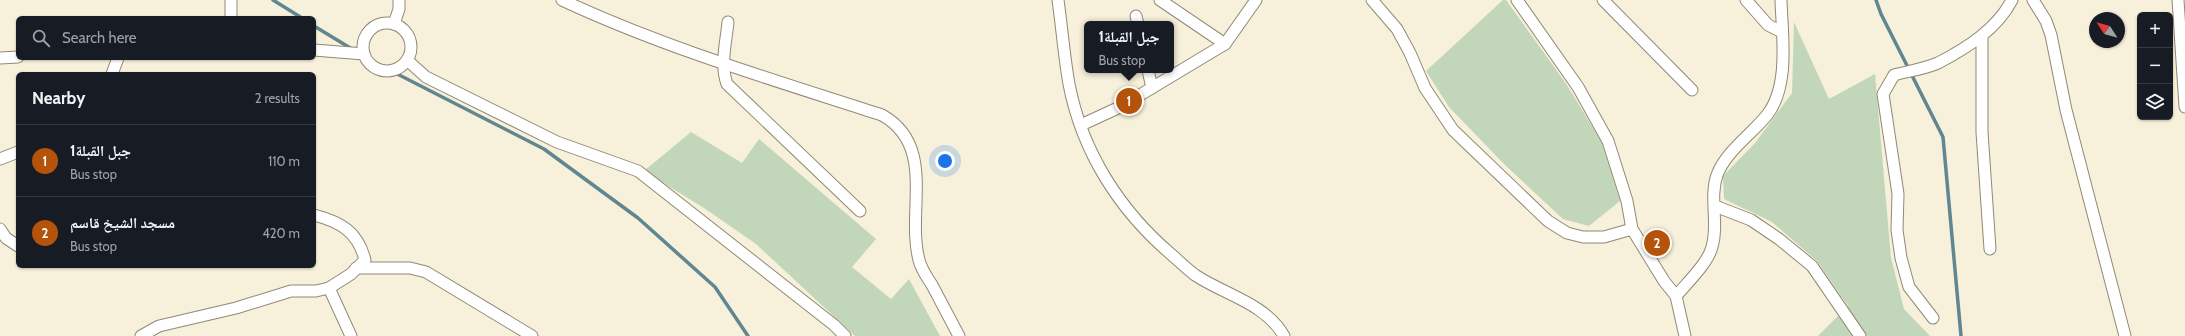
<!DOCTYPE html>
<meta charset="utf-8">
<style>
body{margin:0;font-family:Cabin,"Noto Naskh Arabic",sans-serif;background:#242831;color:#f1f3f6}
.controls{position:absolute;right:12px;top:12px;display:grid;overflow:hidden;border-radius:6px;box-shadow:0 1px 3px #0004}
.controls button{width:36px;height:36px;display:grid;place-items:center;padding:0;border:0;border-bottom:1px solid #363941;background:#171b24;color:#f1f3f6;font:20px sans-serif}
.compass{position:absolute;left:2089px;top:12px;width:36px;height:36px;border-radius:50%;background:#171b24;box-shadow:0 1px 3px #0004;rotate:306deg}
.you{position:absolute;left:945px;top:161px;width:14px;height:14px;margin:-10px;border:3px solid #fff;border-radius:50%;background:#1a73e8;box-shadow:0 0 0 6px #1a73e833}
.badge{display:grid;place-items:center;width:26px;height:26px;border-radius:50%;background:#b45309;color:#fff;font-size:13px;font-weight:700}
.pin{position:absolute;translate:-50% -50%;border:2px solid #fff;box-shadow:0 1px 4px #0006}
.popup{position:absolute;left:1084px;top:21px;width:90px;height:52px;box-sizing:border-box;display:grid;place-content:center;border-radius:6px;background:#171b24;filter:drop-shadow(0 1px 3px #0005);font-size:13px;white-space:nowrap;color:#9ea1a6}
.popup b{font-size:15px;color:#f1f3f6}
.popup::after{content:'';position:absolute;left:50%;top:100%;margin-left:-8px;border:8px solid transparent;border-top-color:#171b24}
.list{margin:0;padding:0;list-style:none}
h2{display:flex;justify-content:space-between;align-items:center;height:52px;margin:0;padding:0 16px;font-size:17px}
h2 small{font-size:13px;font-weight:400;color:#9ea1a6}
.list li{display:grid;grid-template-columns:26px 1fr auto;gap:12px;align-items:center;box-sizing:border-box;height:72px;padding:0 16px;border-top:1px solid #363941}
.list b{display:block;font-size:15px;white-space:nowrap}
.list p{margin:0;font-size:13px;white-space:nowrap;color:#9ea1a6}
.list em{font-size:13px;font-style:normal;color:#9ea1a6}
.icon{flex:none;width:22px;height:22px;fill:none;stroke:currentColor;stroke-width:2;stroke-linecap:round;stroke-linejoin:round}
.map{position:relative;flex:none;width:2185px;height:336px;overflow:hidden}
.search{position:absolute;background:#171b24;box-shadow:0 1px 3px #0004;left:16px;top:16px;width:300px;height:44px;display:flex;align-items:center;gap:10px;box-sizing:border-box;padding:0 14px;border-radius:6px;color:#9ea1a6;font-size:15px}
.panel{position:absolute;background:#171b24;box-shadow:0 1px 3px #0004;left:16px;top:72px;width:300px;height:196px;border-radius:6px}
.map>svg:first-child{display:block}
.green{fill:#c2d6b9}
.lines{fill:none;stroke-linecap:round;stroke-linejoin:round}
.stream{stroke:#608791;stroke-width:3.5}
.street-casing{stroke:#908976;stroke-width:13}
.street{stroke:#fff;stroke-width:11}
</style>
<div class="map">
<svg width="2185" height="336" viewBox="0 0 2185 336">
<rect width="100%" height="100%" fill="#f7f0da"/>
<!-- green -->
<g class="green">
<polygon points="1503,0 1506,0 1567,85 1602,143 1620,201 1589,226 1563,219 1504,164 1449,107 1426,71"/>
<polygon points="1794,22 1829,99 1875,74 1891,258 1904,309 1930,336 1818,336 1848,306 1817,261 1772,222 1724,199 1723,176 1755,143 1792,93"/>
<polygon points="691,132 742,163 759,139 876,239 852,267 891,299 909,279 940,336 855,336 756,244 704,208 644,171"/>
</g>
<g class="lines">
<!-- stream -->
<g class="stream">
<polyline points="273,0 302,18"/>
<polyline points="1876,0 1881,14 1943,137 1961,336"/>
<polyline points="314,26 352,49"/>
<polyline points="364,57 544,149 638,218 715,287 748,336"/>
</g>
<!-- street casing -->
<g class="street-casing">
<g id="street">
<polyline points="231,0 231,18"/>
<path d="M562,0C665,48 774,80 882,115C937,146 906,211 919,260C921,269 927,277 932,285C941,302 950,319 959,336"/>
<path d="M1058,0C1062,28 1064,56 1069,84C1082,152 1120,211 1172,255C1180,262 1187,269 1195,275C1225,295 1265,303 1284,336"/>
<polyline points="1372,0 1397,29 1410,53 1425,88 1453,130 1548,221 1567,233 1583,237 1604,237 1632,229"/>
<polyline points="1517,0 1578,87 1608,141 1627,201 1632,229 1664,281 1676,296 1685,336"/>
<polyline points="1603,0 1692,90"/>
<polyline points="1746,0 1768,25 1782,32"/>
<polyline points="2033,0 2046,21 2051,35 2066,110 2125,336"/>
<polyline points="2178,0 2185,107"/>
<polyline points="1136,16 1138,24"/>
<path d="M728,22C726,43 720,64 727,84L860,211"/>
<circle cx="387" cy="47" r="24"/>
<polyline points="394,24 399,9 399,0"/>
<polyline points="1982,36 1982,132 1990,249"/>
<polyline points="1225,44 1256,0"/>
<polyline points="314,50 364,54"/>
<polyline points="0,58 18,57"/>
<polyline points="407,60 426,77 557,142 638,171 834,325 845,336"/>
<polyline points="1148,70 1152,88"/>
<polyline points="112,74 118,58"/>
<polyline points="1081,125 1120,107 1225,44 1160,0"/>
<polyline points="0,159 18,152"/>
<polyline points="1715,206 1751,220 1779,239 1812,266 1860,336"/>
<polyline points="0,229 6,238 18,246"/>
<polyline points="356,268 410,268 426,272 532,336"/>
<polyline points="329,288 351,336"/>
<path d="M1676,296C1687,283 1708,263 1712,247C1719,224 1709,198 1717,175C1726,151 1752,134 1767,115C1790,86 1782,35 1781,0"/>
<path d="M1933,318L1909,287L1901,258L1897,230L1898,194L1883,94L1894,75C1908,71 1925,69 1938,63C1967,48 1997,29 2012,0"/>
<path d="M141,336L159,326L236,308L291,291H316L329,288L351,274L365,260C358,232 341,222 314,215"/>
</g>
</g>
<!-- street -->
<use href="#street" class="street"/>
</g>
</svg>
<div class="controls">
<button>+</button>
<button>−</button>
<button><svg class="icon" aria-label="layers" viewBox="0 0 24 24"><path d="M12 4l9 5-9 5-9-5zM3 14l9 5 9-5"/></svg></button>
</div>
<svg class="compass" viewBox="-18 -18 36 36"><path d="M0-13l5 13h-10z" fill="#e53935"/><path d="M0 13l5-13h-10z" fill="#9ea1a6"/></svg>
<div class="you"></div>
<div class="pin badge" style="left:1129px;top:101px">1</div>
<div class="popup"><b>جبل القبلة1</b>Bus stop</div>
<div class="pin badge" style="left:1657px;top:243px">2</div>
<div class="search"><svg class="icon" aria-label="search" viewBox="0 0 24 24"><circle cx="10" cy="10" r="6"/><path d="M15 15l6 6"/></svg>Search here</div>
<section class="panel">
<h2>Nearby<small>2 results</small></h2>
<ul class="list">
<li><span class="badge">1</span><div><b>جبل القبلة1</b><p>Bus stop</p></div><em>110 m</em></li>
<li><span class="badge">2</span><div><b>مسجد الشيخ قاسم</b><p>Bus stop</p></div><em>420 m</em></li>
</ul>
</section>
</div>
